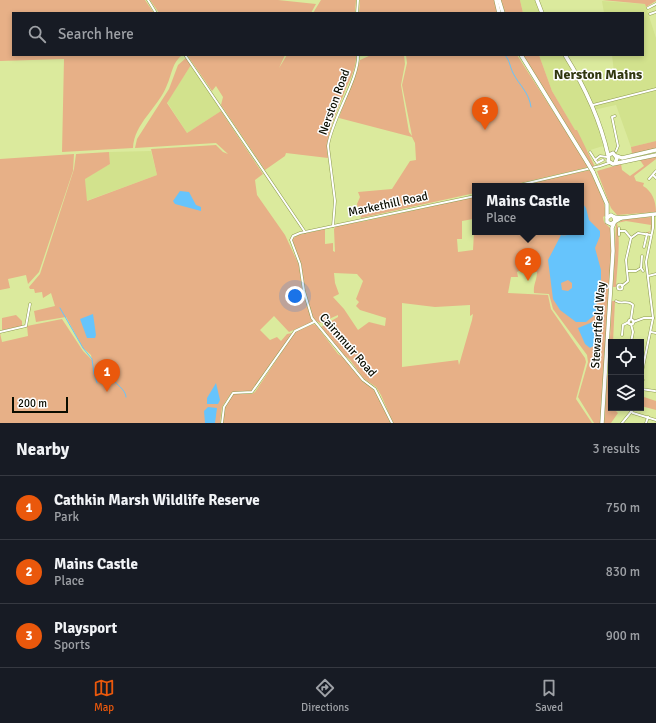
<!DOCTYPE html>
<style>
body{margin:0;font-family:Signika,sans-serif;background:#20242c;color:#f1f3f6}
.controls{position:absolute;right:12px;bottom:12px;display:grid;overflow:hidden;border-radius:0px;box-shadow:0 2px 6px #0003}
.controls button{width:36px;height:36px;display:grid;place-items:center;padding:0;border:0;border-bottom:1px solid #363941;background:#171b24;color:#f1f3f6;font:20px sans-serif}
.scale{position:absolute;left:12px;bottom:10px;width:56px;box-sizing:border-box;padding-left:4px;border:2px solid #0a0d00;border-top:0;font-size:11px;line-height:14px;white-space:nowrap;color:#0a0d00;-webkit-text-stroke:3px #fff;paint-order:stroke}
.you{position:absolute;left:295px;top:296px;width:14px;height:14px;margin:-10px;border:3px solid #fff;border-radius:50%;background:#1a73e8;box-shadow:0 0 0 6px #1a73e833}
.badge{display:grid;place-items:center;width:26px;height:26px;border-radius:50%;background:#ea580c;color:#fff;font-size:13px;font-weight:700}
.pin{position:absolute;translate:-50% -33px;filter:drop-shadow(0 1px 2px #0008)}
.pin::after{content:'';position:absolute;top:21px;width:14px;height:12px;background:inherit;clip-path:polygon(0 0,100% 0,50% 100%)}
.popup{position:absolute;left:472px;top:183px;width:112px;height:52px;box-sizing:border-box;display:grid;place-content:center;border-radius:0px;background:#171b24;filter:drop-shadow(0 1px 3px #0005);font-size:13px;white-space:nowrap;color:#9ea1a6}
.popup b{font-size:15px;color:#f1f3f6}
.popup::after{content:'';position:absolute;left:50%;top:100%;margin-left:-8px;border:8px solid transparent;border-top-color:#171b24}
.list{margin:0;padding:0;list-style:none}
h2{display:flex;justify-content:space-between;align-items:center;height:52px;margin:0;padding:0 16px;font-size:17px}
h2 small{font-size:13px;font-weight:400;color:#9ea1a6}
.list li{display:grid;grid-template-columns:26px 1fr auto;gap:12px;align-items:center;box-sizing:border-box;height:64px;padding:0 16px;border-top:1px solid #363941}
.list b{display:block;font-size:15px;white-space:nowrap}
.list p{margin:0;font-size:13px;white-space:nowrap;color:#9ea1a6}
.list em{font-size:13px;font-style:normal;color:#9ea1a6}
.icon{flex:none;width:22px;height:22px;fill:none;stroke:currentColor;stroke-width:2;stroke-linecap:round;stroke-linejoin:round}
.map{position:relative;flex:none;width:656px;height:423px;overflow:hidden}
.search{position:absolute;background:#171b24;box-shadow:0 2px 6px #0003;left:12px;right:12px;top:12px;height:44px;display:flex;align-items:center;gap:10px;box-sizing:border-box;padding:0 14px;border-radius:0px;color:#9ea1a6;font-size:15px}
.sheet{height:244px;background:#171b24}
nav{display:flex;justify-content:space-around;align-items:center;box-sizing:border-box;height:56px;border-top:1px solid #363941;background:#171b24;font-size:11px;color:#9ea1a6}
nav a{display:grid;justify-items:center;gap:2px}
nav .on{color:#ea580c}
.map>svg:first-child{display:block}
.built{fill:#d2e28d}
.green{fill:#e7b087;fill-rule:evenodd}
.water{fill:#66c4fc;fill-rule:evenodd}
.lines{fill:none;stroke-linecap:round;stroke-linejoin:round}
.stream{stroke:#66c4fc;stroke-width:1}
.street-casing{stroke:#8d9a50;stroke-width:3}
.secondary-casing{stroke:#8d9a50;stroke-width:4.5}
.street{stroke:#fff;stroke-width:2}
.secondary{stroke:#fff;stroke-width:3.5}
.secondary-bridge-casing{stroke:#8d9a50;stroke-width:4.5;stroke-linecap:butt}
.secondary-bridge{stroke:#fff;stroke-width:3.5}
.labels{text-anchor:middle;stroke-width:3;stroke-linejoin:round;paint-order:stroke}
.street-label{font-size:12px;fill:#0a0d00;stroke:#fff}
.quarter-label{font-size:14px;font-weight:bold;fill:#31370f;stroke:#fff}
</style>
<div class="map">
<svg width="656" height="423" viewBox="0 0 656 423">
<rect width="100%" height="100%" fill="#dbea9d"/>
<!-- built -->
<g class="built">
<polygon points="520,0 537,0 541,13 523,13"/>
<polygon points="602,1 645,4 646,7 656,38 656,141 631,147 616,105 593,110 603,146 587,151 552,91 539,55 563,55 575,73 583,77 614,72 612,55 643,55 643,13 604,13"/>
<polygon points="191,65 221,111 187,133 167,102"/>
<polygon points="151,151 157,175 86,201 85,178 110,164 109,152"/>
</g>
<!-- green -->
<g class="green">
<path d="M0,0H145L154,13H13V55H182C172,63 172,74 167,85C159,107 134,123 133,148L62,152L64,59L0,61Z"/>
<polygon points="150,0 278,0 316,4 311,13 159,13"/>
<polygon points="321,0 356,0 355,13 313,13"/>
<polygon points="360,0 495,0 498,13 359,13"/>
<polygon points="500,0 520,0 523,13 505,13"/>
<polygon points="602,0 656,0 656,1 646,7 645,4"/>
<path d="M187,55H285L279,68L287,55H356C357,70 348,82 343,96C335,116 325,137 328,158L286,153L285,156L265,170L221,105L223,97L216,86L212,91Z"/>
<path d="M371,55H404L405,64L401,85L409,132L412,136L402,85L407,63L406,55H517L589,167L508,186H475V193L361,218L357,204L360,197L358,192L392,189L410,161L416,160L415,143L412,137L339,118C345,98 354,80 360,60Z"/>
<polygon points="523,55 539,55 552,91 575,130 577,130 595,167 592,166"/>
<polygon points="186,58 191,65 167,103 187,133 221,111 263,174 255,180 257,195 285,235 299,265 302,288 313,322 289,332 274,316 260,330 270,340 277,337 281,341 287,334 292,333 255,390 250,392 232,392 222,407 220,423 0,423 0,333 2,342 28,336 27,326 62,319 83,351 92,360 91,355 83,348 66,317 36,322 34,311 55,306 51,293 43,298 42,292 35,293 34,289 30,289 29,287 40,274 74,169 76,154 109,152 110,164 85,179 87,201 157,175 151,149 216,145 223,152 228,154 216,143 135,148 137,139 169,89 178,65"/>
<polygon points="656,141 656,149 632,154 631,147"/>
<polygon points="74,154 73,171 39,272 28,284 26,275 8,279 10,288 0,290 0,159"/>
<path d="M656,156V159L634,176L636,181L644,183L643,186C652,191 656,201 656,212L617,215L611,208L597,171L621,164L622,170L630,176L644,166L640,160Z"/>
<path d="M590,170L604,202L606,215L603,217L604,222L611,229L612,251L601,423H594L578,397L588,362L587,355L553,309L549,294L534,293C533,285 537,280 537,272H522L521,270L517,272L518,277H511L508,293L548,295L551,309L585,358L586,362L576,399L592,423H393L381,395L376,387L363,378L350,360L337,349L321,327L338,317V315L320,323L313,319L305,294L302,270L292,239L298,235L325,229V244L333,243V251L335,252L334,229L336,226L365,221L474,197L473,219L462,221V239H457L458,252L473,250L475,214V232H581V186L523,185ZM334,273L357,274L363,281L356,299L359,302L356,306L360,310L386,318L385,326L369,322L358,330L344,309L333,297L339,294L335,283ZM402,303L435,307L470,305V316L473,314L472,320L459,365L458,360L402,367Z"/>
<path d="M651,217L652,227L649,233H646L650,231L651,225L626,221L617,223C621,242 617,267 616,287H613L616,224L624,219Z"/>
<polygon points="612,301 615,301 613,342 611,342 611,371 608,373"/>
<polygon points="16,315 22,321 22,326 2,330 2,318"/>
<polygon points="313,324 316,325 338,354 347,360 360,378 375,390 392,423 222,423 224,408 233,394 252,394 255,392 295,332"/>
<polygon points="610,371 610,407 613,408 618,413 611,423 604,423 607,376"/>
<polygon points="641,396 656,401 656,410 641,406"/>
</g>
<!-- water -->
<g class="water">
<polygon points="180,191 189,192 196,205 201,207 201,211 175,204 173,201"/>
<path d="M581,201L586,208L589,220L600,231V236L595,248L601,270V279L597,295L596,314L586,322H576L560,310L553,299L548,260L561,235L567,236L561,234L562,232H581ZM568,280L572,283V288L568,291L562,290L561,283Z"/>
<polygon points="93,314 96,335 95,338 87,338 80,319"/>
<polygon points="595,321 598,323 595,345 590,348 585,344 578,328"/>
<polygon points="216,383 220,400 218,404 207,404 207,398"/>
<polygon points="208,407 217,408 215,423 205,423 204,411"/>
</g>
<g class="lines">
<!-- stream -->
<g class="stream">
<path d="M505,55C510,61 510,67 513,73C519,85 529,92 531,107"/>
<polyline points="60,308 83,348 92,359 94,374 97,383"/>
<path d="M110,367C107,383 125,385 126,397"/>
</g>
<!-- street casing -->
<g class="street-casing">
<g id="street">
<polyline points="148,0 156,13"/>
<polyline points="648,8 656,4"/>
<polyline points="357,13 358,0"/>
<polyline points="650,14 656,12"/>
<polyline points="185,55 305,232"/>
<polyline points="593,105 656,89"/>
<polyline points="615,116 612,117 618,146 616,151"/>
<polyline points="590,152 597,163 603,160"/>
<polyline points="595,160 600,156 607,157"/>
<polyline points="653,175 656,178"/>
<polyline points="649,179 656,171"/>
<polyline points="515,186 600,166 609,163"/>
<path d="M333,226L335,201L328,146C332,118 359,79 358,55"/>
<polyline points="619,228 619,235"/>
<polyline points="620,231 625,231 631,238"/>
<polyline points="644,247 647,234"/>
<polyline points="642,256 641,268 643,271"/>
<polyline points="628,271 636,271 641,268"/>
<polyline points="648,276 656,274"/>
<circle cx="620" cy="287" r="2.5"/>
<polyline points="622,286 628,281 626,260 631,238 638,233 651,235"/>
<path d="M616,301C622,305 627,299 633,305L631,319"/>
<circle cx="631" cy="322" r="2.5"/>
<polyline points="633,322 644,318 653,318"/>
<polyline points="0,332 26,326 30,304"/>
<polyline points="651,332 656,333"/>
<polyline points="622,335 623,325 629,322"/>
<polyline points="631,342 633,332 631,324"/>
<polyline points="641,377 653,318 646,262 653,228 653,214"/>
<polyline points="641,378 643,380 641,382"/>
<polyline points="641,389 655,391"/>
<polyline points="628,408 633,413 656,420"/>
<polyline points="222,423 224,407 233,393 252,392 295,331 314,322"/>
<polyline points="392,423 375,389 363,380 312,318 304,291 300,264 291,240 293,236 300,233 475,196"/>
<polyline points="622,423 631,412"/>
<polyline points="646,423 648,417"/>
</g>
</g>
<!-- secondary casing -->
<g class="secondary-casing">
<g id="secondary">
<polyline points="496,0 499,13"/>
<polyline points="499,0 503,13"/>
<polyline points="537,0 542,13"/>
<polyline points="521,55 587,162"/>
<path d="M565,55C585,87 600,119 608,155"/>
<polyline points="617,156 622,158 656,150"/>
<polyline points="615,163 617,158 613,153 609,155 608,161 613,164 656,155"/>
<polyline points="593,172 607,204 607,217"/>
<polyline points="614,217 621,218 656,214"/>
<polyline points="615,221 614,217 611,215 607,218 607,222 611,224 621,218"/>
<polyline points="602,423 613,251 612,228 614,223"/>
</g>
</g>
<!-- street -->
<use href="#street" class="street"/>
<!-- secondary -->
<use href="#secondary" class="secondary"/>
<!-- secondary-bridge casing -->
<g class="secondary-bridge-casing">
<polyline id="secondary-bridge" points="587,162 593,172"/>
</g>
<!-- secondary-bridge -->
<use href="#secondary-bridge" class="secondary-bridge"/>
</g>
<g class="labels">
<!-- street labels -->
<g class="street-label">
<text transform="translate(334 102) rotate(-70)" y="4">Nerston Road</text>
<text transform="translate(388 204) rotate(-12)" y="4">Markethill Road</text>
<text transform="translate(598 325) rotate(-86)" y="4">Stewartfield Way</text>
<text transform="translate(348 345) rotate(49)" y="4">Cairnmuir Road</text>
</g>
<!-- quarter labels -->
<g class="quarter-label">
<text x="598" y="79">Nerston Mains</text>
</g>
</g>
</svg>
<div class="controls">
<button><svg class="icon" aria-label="locate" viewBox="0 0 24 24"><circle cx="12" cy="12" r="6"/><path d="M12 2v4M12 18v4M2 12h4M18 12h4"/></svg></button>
<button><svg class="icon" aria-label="layers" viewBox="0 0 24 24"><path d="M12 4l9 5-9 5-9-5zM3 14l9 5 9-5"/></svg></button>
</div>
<div class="scale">200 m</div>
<div class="you"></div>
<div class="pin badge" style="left:107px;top:392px">1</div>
<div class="pin badge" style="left:528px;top:281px">2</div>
<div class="popup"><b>Mains Castle</b>Place</div>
<div class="pin badge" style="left:485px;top:130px">3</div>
<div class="search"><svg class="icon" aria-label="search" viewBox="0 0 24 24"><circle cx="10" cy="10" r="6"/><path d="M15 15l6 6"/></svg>Search here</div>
</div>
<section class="sheet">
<h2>Nearby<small>3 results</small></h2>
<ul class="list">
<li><span class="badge">1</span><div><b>Cathkin Marsh Wildlife Reserve</b><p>Park</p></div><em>750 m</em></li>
<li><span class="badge">2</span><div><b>Mains Castle</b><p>Place</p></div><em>830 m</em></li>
<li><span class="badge">3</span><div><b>Playsport</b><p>Sports</p></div><em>900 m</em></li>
</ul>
</section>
<nav>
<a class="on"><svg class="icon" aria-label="map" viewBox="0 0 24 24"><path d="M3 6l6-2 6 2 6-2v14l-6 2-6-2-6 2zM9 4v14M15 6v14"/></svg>Map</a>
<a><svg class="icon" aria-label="directions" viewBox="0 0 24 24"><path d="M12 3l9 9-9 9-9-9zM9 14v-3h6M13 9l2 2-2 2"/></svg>Directions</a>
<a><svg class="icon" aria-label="saved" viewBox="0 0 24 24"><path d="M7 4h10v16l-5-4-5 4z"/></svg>Saved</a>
</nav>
